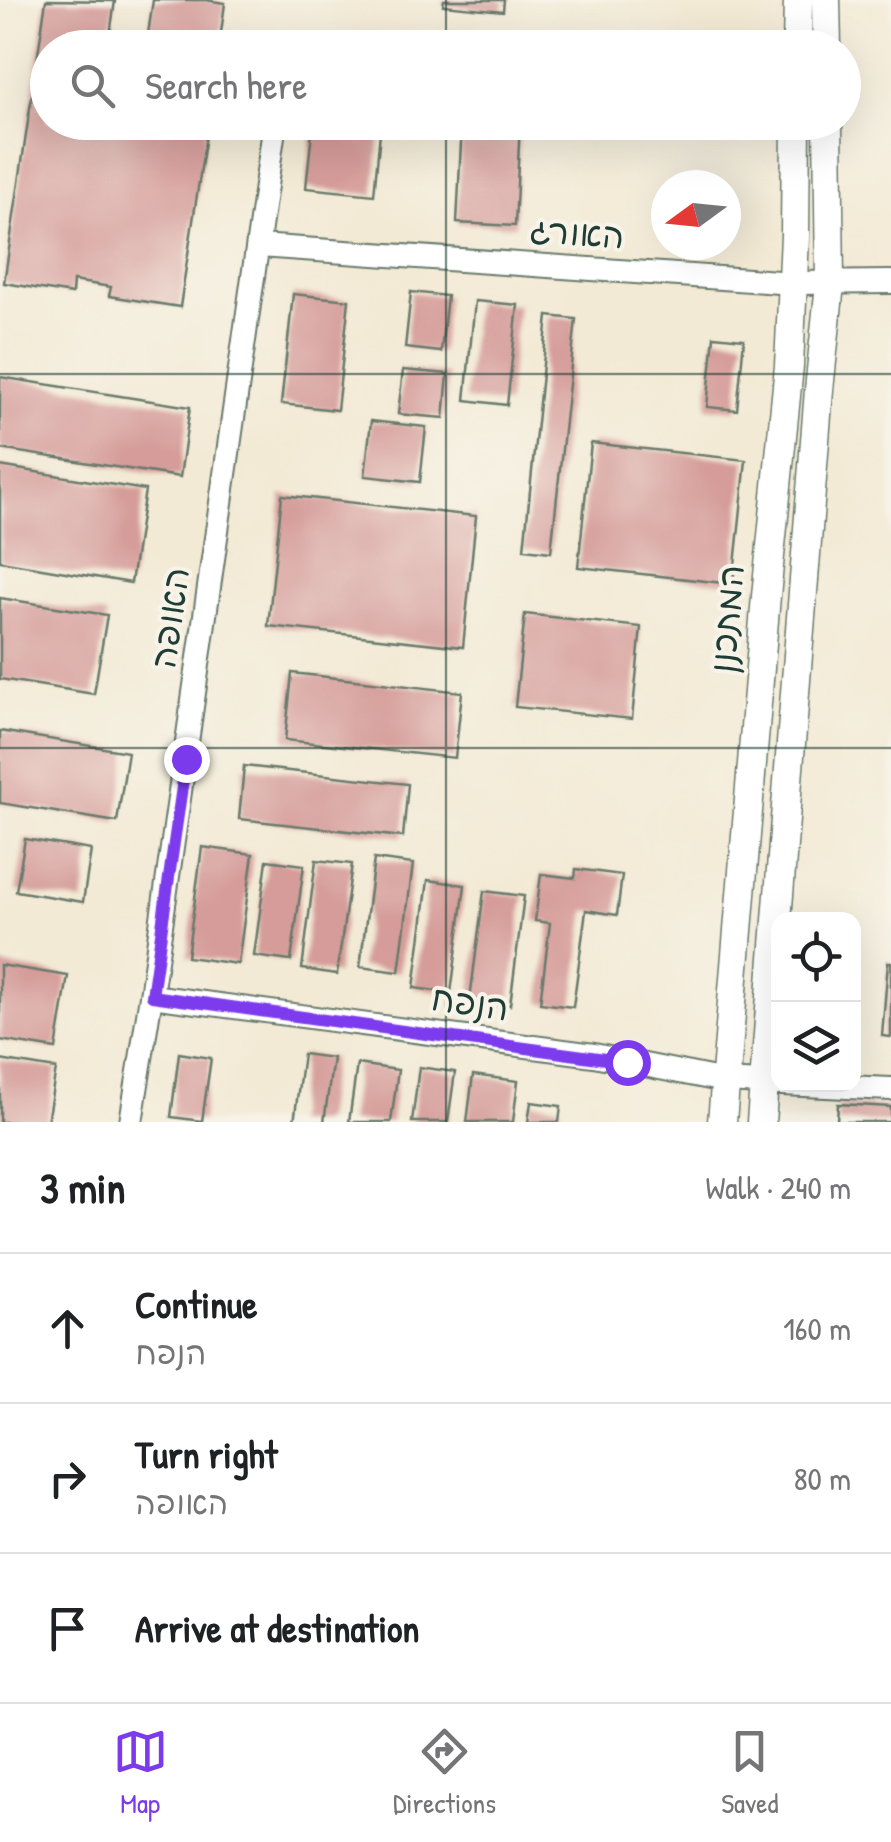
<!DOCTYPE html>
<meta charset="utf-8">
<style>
body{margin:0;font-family:"Patrick Hand","Playpen Sans Hebrew",sans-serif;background:#f2f2f2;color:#202124}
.controls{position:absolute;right:30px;bottom:30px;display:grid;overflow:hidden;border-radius:20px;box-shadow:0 10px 40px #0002}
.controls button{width:90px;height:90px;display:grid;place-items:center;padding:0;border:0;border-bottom:2px solid #e0e0e0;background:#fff;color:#202124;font:50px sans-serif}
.compass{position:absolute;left:651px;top:170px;width:90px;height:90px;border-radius:50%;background:#fff;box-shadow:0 10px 40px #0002;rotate:255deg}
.stop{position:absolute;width:30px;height:30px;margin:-22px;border:8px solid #7c3aed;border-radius:50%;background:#fff}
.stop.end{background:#7c3aed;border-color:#fff;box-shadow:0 2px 10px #0008}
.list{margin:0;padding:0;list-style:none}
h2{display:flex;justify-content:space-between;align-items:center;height:130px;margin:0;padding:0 40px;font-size:42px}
h2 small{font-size:32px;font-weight:400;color:#757577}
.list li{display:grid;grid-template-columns:65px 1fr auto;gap:30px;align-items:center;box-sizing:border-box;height:150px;padding:0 40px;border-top:2px solid #e0e0e0}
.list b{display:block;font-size:38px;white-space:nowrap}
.list p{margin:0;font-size:32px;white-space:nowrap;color:#757577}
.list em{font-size:32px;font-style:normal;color:#757577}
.icon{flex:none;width:55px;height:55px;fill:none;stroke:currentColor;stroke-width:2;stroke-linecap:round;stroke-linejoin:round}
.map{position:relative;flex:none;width:891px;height:1122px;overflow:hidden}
.search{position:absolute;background:#fff;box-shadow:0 10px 40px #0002;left:30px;right:30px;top:30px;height:110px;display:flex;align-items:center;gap:25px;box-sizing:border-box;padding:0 35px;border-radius:55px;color:#757577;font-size:38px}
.sheet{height:580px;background:#fff}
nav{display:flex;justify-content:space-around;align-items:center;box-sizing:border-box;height:140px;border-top:2px solid #e0e0e0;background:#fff;font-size:28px;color:#757577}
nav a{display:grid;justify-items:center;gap:5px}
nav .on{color:#7c3aed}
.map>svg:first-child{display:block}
.building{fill:#d59c9a}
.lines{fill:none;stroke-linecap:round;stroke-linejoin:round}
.minor-casing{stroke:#697a6c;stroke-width:26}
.tertiary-casing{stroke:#697a6c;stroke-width:31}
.minor{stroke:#fff;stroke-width:22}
.tertiary{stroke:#fff;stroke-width:28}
.route{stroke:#7c3aed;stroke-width:12}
.grid{fill:none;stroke:#1f3d34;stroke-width:2.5;stroke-opacity:0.55}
.labels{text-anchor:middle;stroke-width:8;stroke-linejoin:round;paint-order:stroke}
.street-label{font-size:35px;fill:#1f3d34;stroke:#f7f3e8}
</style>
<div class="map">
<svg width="891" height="1122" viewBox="0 0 891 1122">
<rect width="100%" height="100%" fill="#f7f3e8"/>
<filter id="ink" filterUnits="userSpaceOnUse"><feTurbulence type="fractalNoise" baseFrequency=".01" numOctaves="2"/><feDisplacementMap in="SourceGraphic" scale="20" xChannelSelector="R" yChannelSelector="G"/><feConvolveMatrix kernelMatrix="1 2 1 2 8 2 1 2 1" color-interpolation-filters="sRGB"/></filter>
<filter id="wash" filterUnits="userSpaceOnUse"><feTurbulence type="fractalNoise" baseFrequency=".0048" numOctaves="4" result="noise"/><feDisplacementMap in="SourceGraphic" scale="40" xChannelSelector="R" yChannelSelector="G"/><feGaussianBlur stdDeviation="2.25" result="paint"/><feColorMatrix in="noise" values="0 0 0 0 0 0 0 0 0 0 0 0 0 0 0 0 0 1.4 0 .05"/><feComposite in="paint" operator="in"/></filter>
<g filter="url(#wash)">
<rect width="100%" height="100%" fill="#f3ead5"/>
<g id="blocks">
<!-- building -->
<g class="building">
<polygon points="46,0 115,1 108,48 48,48 48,122 208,122 180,307 109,296 111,287 73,281 72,294 4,283"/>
<polygon points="153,0 206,0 225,3 219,48 146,48"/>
<polygon points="444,0 504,0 503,11 443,5"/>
<polygon points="313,122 381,122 374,195 306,188"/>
<polygon points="462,122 520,122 515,226 457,223"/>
<polygon points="411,292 447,296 441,352 405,348"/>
<polygon points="293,294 349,300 337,410 281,404"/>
<polygon points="475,301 518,305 507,405 465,400"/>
<polygon points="548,316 576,319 551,552 524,549"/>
<polygon points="714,336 744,339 737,410 707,407"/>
<polygon points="403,370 448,374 444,418 398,414"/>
<polygon points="0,377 190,407 180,477 0,449"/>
<polygon points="371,421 426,427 420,482 365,476"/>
<polygon points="591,443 746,460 733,584 578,567"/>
<polygon points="0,466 145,490 131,583 0,561"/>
<polygon points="282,495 476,516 463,647 268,626"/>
<polygon points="0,598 107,615 94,694 0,679"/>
<polygon points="525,614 641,627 632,719 515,707"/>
<polygon points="292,673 462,692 455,758 285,740"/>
<polygon points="0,731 128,752 117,822 0,803"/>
<polygon points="244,766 408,784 403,837 239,819"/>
<polygon points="25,839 91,850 83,902 16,891"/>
<polygon points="202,847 253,854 238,964 187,957"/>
<polygon points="374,859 413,864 399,972 360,967"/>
<polygon points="267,860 304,865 291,961 254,956"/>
<polygon points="316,860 352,864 337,974 302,969"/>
<polygon points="576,869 622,875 617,915 586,910 573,1007 540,1003 550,923 535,921 541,874 575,878"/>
<polygon points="428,880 465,885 451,993 414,988"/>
<polygon points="484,891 524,896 510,1005 470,999"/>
<polygon points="888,962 891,962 891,1037 882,1036"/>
<polygon points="0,965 68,976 56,1049 0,1040"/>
<polygon points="179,1053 211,1058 202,1121 171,1117"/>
<polygon points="303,1054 333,1058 324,1122 294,1122"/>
<polygon points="0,1060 56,1069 47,1122 0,1122"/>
<polygon points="357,1064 398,1070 391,1122 349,1122"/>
<polygon points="419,1067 455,1072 448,1122 412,1122"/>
<polygon points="473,1075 518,1081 513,1122 467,1122"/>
<polygon points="531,1102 561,1106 559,1122 528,1122"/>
<polygon points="838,1104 891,1107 891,1122 837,1122"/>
</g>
</g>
</g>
<g filter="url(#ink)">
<use href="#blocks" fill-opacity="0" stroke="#697a6c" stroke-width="2.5"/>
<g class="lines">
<!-- minor casing -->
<g class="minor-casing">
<g id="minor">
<polyline points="259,246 793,283 891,282"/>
<polyline points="151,996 594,1055 725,1081 778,1084"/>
<polyline points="782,1084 891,1089"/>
<polyline points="131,1122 151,996 275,122"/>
</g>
</g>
<!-- tertiary casing -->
<g class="tertiary-casing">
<g id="tertiary">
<polyline points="826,0 827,48"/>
<polyline points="797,48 798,0"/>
<polyline points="722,1122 766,596 789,366 795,236 796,122"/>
<polyline points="761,1122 819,390 830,284 828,122"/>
</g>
</g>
<!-- minor -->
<use href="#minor" class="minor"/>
<!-- tertiary -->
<use href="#tertiary" class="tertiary"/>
</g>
</g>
<g class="lines" filter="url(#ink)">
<!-- route -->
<polyline class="route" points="186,759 152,996 627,1062"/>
</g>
<!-- grid -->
<path class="grid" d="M446,0V48M446,122V1122M0,374H891M0,748H891"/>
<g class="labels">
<!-- street labels -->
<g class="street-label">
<text transform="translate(577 233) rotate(4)" y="12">האורג</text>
<text transform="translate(170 618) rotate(-82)" y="12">האופה</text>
<text transform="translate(727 619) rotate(-85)" y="12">המתכנן</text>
<text transform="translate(470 1003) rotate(8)" y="12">הנפח</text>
</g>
</g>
</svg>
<div class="controls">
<button><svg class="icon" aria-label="locate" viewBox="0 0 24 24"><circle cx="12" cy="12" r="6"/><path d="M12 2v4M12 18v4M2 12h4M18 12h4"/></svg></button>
<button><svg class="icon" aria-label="layers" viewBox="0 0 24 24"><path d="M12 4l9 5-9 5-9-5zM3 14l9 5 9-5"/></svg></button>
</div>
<svg class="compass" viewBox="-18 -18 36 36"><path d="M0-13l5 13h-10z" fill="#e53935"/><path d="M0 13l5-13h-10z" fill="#757577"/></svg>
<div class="stop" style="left:627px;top:1062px"></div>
<div class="stop end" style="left:186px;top:759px"></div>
<div class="search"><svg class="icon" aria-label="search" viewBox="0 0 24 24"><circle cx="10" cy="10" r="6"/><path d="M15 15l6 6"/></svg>Search here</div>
</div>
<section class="sheet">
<h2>3 min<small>Walk · 240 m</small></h2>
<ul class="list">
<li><svg class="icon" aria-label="ahead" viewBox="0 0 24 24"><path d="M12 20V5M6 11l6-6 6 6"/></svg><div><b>Continue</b><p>הנפח</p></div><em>160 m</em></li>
<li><svg class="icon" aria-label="right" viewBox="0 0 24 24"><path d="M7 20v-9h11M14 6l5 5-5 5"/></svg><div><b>Turn right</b><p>האופה</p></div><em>80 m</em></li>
<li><svg class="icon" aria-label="arrive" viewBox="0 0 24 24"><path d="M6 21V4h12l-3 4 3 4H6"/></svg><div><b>Arrive at destination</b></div></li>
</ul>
</section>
<nav>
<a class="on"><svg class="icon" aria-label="map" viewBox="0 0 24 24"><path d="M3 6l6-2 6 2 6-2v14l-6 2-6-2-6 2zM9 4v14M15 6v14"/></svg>Map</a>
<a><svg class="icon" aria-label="directions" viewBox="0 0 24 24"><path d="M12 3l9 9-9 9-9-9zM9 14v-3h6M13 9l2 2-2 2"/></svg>Directions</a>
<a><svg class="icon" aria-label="saved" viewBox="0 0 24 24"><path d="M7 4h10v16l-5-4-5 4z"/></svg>Saved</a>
</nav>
